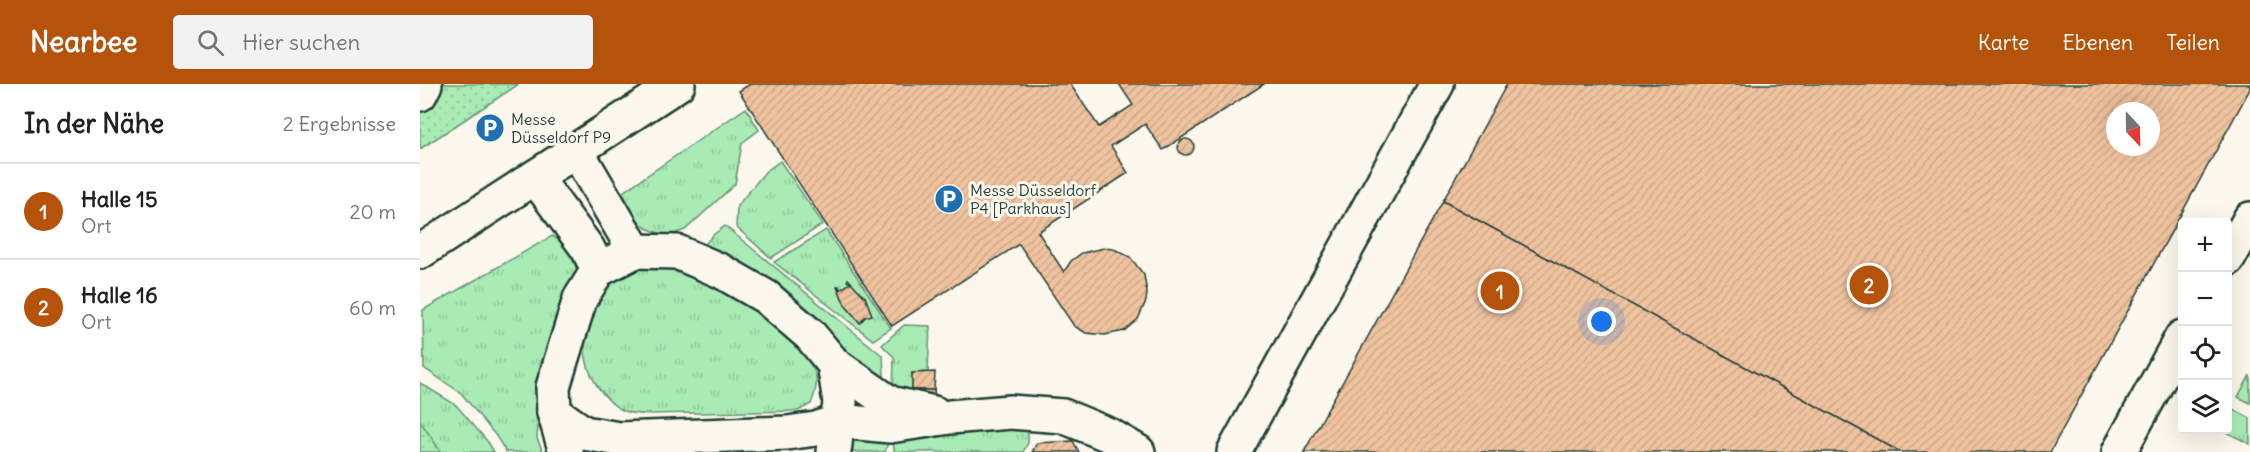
<!DOCTYPE html>
<html lang="de">
<meta charset="utf-8">
<style>
body{margin:0;font-family:Delius,sans-serif;background:#f2f2f2;color:#202124}
.controls{position:absolute;right:18px;bottom:18px;display:grid;overflow:hidden;border-radius:6px;box-shadow:0 6px 24px #0002}
.controls button{width:54px;height:54px;display:grid;place-items:center;padding:0;border:0;border-bottom:2px solid #e0e0e0;background:#fff;color:#202124;font:30px sans-serif}
.compass{position:absolute;left:1686px;top:18px;width:54px;height:54px;border-radius:50%;background:#fff;box-shadow:0 6px 24px #0002;rotate:158deg}
.you{position:absolute;left:1182px;top:238px;width:21px;height:21px;margin:-15px;border:4px solid #fff;border-radius:50%;background:#1a73e8;box-shadow:0 0 0 9px #1a73e833}
.badge{display:grid;place-items:center;width:39px;height:39px;border-radius:50%;background:#b45309;color:#fff;font-size:20px;font-weight:700}
.pin{position:absolute;translate:-50% -50%;border:3px solid #fff;box-shadow:0 2px 6px #0006}
.list{margin:0;padding:0;list-style:none}
h2{display:flex;justify-content:space-between;align-items:center;height:78px;margin:0;padding:0 24px;font-size:26px}
h2 small{font-size:20px;font-weight:400;color:#757577}
.list li{display:grid;grid-template-columns:39px 1fr auto;gap:18px;align-items:center;box-sizing:border-box;height:96px;padding:0 24px;border-top:2px solid #e0e0e0}
.list b{display:block;font-size:22px;white-space:nowrap}
.list p{margin:0;font-size:20px;white-space:nowrap;color:#757577}
.list em{font-size:20px;font-style:normal;color:#757577}
.icon{flex:none;width:33px;height:33px;fill:none;stroke:currentColor;stroke-width:2;stroke-linecap:round;stroke-linejoin:round}
.map{position:relative;flex:none;width:1830px;height:368px;overflow:hidden}
header{display:flex;align-items:center;gap:36px;box-sizing:border-box;height:84px;padding:0 30px;background:#b45309;color:#fff}
header strong{font-size:28px}
nav{display:flex;gap:33px;margin-inline-start:auto;font-size:21px}
.search{width:420px;height:54px;background:#f2f2f2;display:flex;align-items:center;gap:15px;box-sizing:border-box;padding:0 21px;border-radius:6px;color:#757577;font-size:22px}
main{display:flex}
aside{flex:1;background:#fff}
.map>svg:first-child{display:block}
.grass{fill:url(#grass-tufts);stroke:#649474;stroke-width:1.5}
.park{fill:url(#park-dots);stroke:#649474;stroke-width:1.5}
.building{fill:url(#building-hatch);stroke:#1f3d34;stroke-width:1.5;fill-rule:evenodd}
.lines{fill:none;stroke-linecap:round;stroke-linejoin:round}
.minor-casing{stroke:#1f3d34;stroke-width:38}
.minor{stroke:#fbf7ec;stroke-width:33}
.labels{text-anchor:middle;stroke-width:6;stroke-linejoin:round;paint-order:stroke}
.poi-label{font-size:16px;fill:#1f3d34;stroke:#fbf7ec;text-anchor:start}
</style>
<header>
<strong>Nearbee</strong>
<div class="search"><svg class="icon" aria-label="search" viewBox="0 0 24 24"><circle cx="10" cy="10" r="6"/><path d="M15 15l6 6"/></svg>Hier suchen</div>
<nav><a>Karte</a><a>Ebenen</a><a>Teilen</a></nav>
</header>
<main>
<aside>
<h2>In der Nähe<small>2 Ergebnisse</small></h2>
<ul class="list">
<li><span class="badge">1</span><div><b>Halle 15</b><p>Ort</p></div><em>20 m</em></li>
<li><span class="badge">2</span><div><b>Halle 16</b><p>Ort</p></div><em>60 m</em></li>
</ul>
</aside>
<div class="map">
<svg width="1830" height="368" viewBox="0 0 1830 368">
<defs>
<pattern id="grass-tufts" width="24" height="20" patternUnits="userSpaceOnUse" patternTransform="scale(1.5)"><rect width="24" height="20" fill="#a9ebb4"/><path d="M3 7l-1-3M5 7V3M7 7l1-3M15 17l-1-3M17 17v-4M19 17l1-3" fill="none" stroke="#91ca9b"/></pattern>
<pattern id="park-dots" width="8" height="8" patternUnits="userSpaceOnUse" patternTransform="scale(1.5)"><rect width="8" height="8" fill="#a9ebb4"/><path d="M2 2h.1M6 6h.1" fill="none" stroke="#91ca9b" stroke-width="1.8" stroke-linecap="round"/></pattern>
<pattern id="building-hatch" width="6" height="6" patternUnits="userSpaceOnUse" patternTransform="scale(1.5)"><rect width="6" height="6" fill="#f0c39f"/><path d="M-1 1l2-2M0 6l6-6M5 7l2-2" fill="none" stroke="#cda88a"/></pattern>
</defs>
<rect width="100%" height="100%" fill="#fbf7ec"/>
<filter id="ink" filterUnits="userSpaceOnUse"><feTurbulence type="fractalNoise" baseFrequency=".0167" numOctaves="2"/><feDisplacementMap in="SourceGraphic" scale="12" xChannelSelector="R" yChannelSelector="G"/><feConvolveMatrix kernelMatrix="1 2 1 2 8 2 1 2 1" color-interpolation-filters="sRGB"/></filter>
<g filter="url(#ink)">
<!-- grass -->
<g class="grass">
<polygon points="326,24 339,46 322,59 315,100 265,146 247,152 226,144 208,127 197,112"/>
<polygon points="360,77 403,140 351,174 316,143 317,122 346,87"/>
<polygon points="305,142 463,272 465,307 281,165 293,151"/>
<polygon points="406,146 471,244 453,256 354,178"/>
<polygon points="132,152 145,160 156,181 158,203 119,327 117,354 123,368 86,368 76,352 41,309 4,284 3,226"/>
<path d="M238,179C251,182 267,184 278,190C310,205 382,256 395,289C398,298 395,311 391,320L378,327L226,330C220,330 213,330 208,328C199,326 191,319 185,312C160,284 159,247 177,214C185,201 195,188 210,183C218,180 229,180 238,179Z"/>
<polygon points="484,241 510,242 508,288 492,289 492,311 473,309 474,273 462,261"/>
<polygon points="1830,291 1830,319 1818,313"/>
<polygon points="0,299 36,321 68,358 74,368 0,368"/>
<polygon points="1811,324 1830,334 1830,360 1802,346 1808,346 1808,331"/>
<polygon points="608,342 608,359 603,368 475,368 474,366 472,345"/>
<polygon points="466,349 467,362 465,368 433,368 425,351"/>
</g>
<!-- park -->
<g class="park">
<polygon points="0,0 99,0 0,65"/>
<polygon points="0,337 21,368 0,368"/>
</g>
<!-- building -->
<g class="building">
<polygon points="330,0 650,0 679,43 713,21 699,0 844,0 743,66 725,40 691,62 708,89 618,148 644,188 651,177 662,169 684,164 694,165 710,173 724,191 727,209 726,217 718,235 704,247 685,251 666,249 654,242 599,160 472,242 319,7"/>
<path d="M1087,0H1830V5L1630,368H1480L1023,117ZM1695,27H1731V63H1695Z"/>
<circle cx="766" cy="63" r="8"/>
<polygon points="1023,117 1480,368 884,368"/>
<polygon points="428,195 445,213 452,231 445,233 440,239 425,221 417,202 419,202 420,206 430,199 427,197"/>
<polygon points="515,288 514,306 492,306 492,289"/>
<polygon points="492,306 514,306 515,312 492,311"/>
<polygon points="653,357 659,368 612,368 617,359"/>
</g>
<g class="lines">
<!-- minor casing -->
<g class="minor-casing">
<g id="minor">
<polyline points="0,10 5,0"/>
<polyline points="156,66 215,167"/>
<polyline points="115,93 168,165 178,186"/>
<polyline points="0,168 258,0"/>
<polyline points="1808,175 1830,135"/>
<polyline points="414,280 470,319 514,329"/>
<polyline points="134,328 164,349 199,355 367,349 396,345 419,337 470,342 530,333 590,328 643,332 689,351 718,368"/>
<polyline points="146,368 134,328 133,303 160,215 178,186 215,167 257,168 301,187 346,213 390,251 414,280 420,318 414,368"/>
<polyline points="814,368 1017,0"/>
<polyline points="1699,368 1762,253"/>
</g>
</g>
<!-- minor -->
<use href="#minor" class="minor"/>
</g>
</g>
<!-- icons -->
<defs>
<g id="parking-disc" transform="scale(1.5)"><circle r="9.5" fill="#1f6fb2" stroke="#fbf7ec"/><path d="M-3.5-5.5H1a3.5 3.5 0 0 1 0 7H-1V5.5H-3.5ZM-1-3.4V-.6H.8a1.4 1.4 0 0 0 0-2.8Z" fill="#fff"/></g>
</defs>
<g fill-rule="evenodd">
<use href="#parking-disc" x="70" y="44"/>
<use href="#parking-disc" x="529" y="115"/>
</g>
<g class="labels">
<!-- poi labels -->
<g class="poi-label">
<text x="91" y="41">Messe<tspan x="91" dy="18">Düsseldorf P9</tspan></text>
<text x="550" y="112">Messe Düsseldorf<tspan x="550" dy="18">P4 [Parkhaus]</tspan></text>
</g>
</g>
</svg>
<div class="controls">
<button>+</button>
<button>−</button>
<button><svg class="icon" aria-label="locate" viewBox="0 0 24 24"><circle cx="12" cy="12" r="6"/><path d="M12 2v4M12 18v4M2 12h4M18 12h4"/></svg></button>
<button><svg class="icon" aria-label="layers" viewBox="0 0 24 24"><path d="M12 4l9 5-9 5-9-5zM3 14l9 5 9-5"/></svg></button>
</div>
<svg class="compass" viewBox="-18 -18 36 36"><path d="M0-13l5 13h-10z" fill="#e53935"/><path d="M0 13l5-13h-10z" fill="#757577"/></svg>
<div class="you"></div>
<div class="pin badge" style="left:1080px;top:207px">1</div>
<div class="pin badge" style="left:1449px;top:201px">2</div>
</div>
</main>
